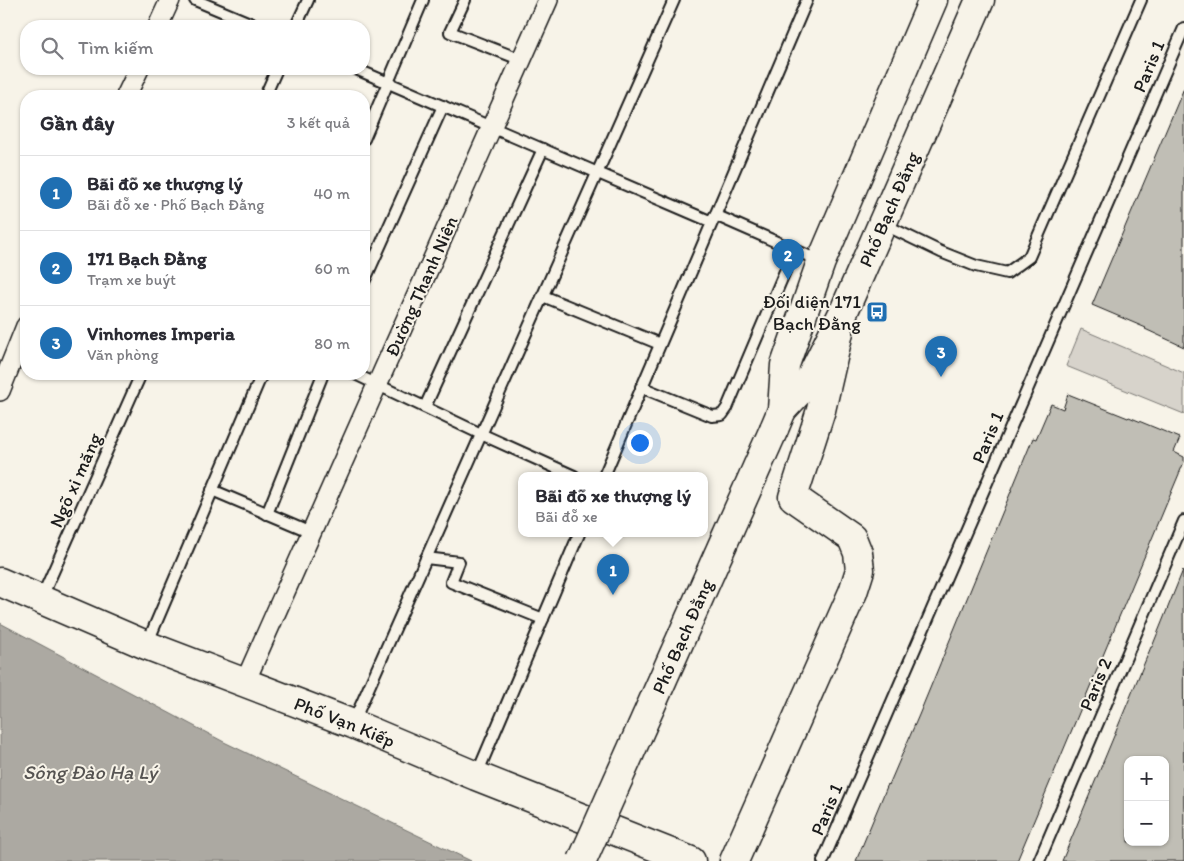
<!DOCTYPE html>
<html lang="vi">
<meta charset="utf-8">
<style>
body{margin:0;font-family:Itim,sans-serif;background:#f2f2f3;color:#2b2b33}
.controls{position:absolute;right:15px;bottom:15px;display:grid;overflow:hidden;border-radius:10px;box-shadow:0 1px 4px #0004}
.controls button{width:45px;height:45px;display:grid;place-items:center;padding:0;border:0;border-bottom:1px solid #e1e1e2;background:#fff;color:#2b2b33;font:25px sans-serif}
.you{position:absolute;left:639px;top:442px;width:18px;height:18px;margin:-12px;border:4px solid #fff;border-radius:50%;background:#1a73e8;box-shadow:0 0 0 8px #1a73e833}
.badge{display:grid;place-items:center;width:32px;height:32px;border-radius:50%;background:#1f6fb2;color:#fff;font-size:16px;font-weight:700}
.pin{position:absolute;translate:-50% -41px;filter:drop-shadow(0 1px 2px #0008)}
.pin::after{content:'';position:absolute;top:26px;width:18px;height:15px;background:inherit;clip-path:polygon(0 0,100% 0,50% 100%)}
.popup{position:absolute;left:518px;top:472px;width:190px;height:65px;box-sizing:border-box;display:grid;place-content:center;border-radius:10px;background:#fff;filter:drop-shadow(0 1px 4px #0005);font-size:16px;white-space:nowrap;color:#7c7c81}
.popup b{font-size:19px;color:#2b2b33}
.popup::after{content:'';position:absolute;left:50%;top:100%;margin-left:-10px;border:10px solid transparent;border-top-color:#fff}
.list{margin:0;padding:0;list-style:none}
h2{display:flex;justify-content:space-between;align-items:center;height:65px;margin:0;padding:0 20px;font-size:21px}
h2 small{font-size:16px;font-weight:400;color:#7c7c81}
.list li{display:grid;grid-template-columns:32px 1fr auto;gap:15px;align-items:center;box-sizing:border-box;height:75px;padding:0 20px;border-top:1px solid #e1e1e2}
.list b{display:block;font-size:19px;white-space:nowrap}
.list p{margin:0;font-size:16px;white-space:nowrap;color:#7c7c81}
.list em{font-size:16px;font-style:normal;color:#7c7c81}
.icon{flex:none;width:28px;height:28px;fill:none;stroke:currentColor;stroke-width:2;stroke-linecap:round;stroke-linejoin:round}
.map{position:relative;flex:none;width:1184px;height:861px;overflow:hidden}
.search{position:absolute;background:#fff;box-shadow:0 1px 4px #0004;left:20px;top:20px;width:350px;height:55px;display:flex;align-items:center;gap:12px;box-sizing:border-box;padding:0 18px;border-radius:20px;color:#7c7c81;font-size:19px}
.panel{position:absolute;background:#fff;box-shadow:0 1px 4px #0004;left:20px;top:90px;width:350px;height:290px;border-radius:20px}
.map>svg:first-child{display:block}
.green{fill:#d7d3cb;stroke:#7a7874}
.water{fill:#aca9a2;stroke:#72716c}
.building{fill:#c0beb5;stroke:#1c1c1c;fill-rule:evenodd}
.lines{fill:none;stroke-linecap:round;stroke-linejoin:round}
.lane-casing{stroke:#1c1c1c;stroke-width:14}
.street-casing{stroke:#1c1c1c;stroke-width:22}
.secondary-casing{stroke:#1c1c1c;stroke-width:31}
.primary-casing{stroke:#1c1c1c;stroke-width:31}
.lane{stroke:#f7f3e8;stroke-width:10}
.street{stroke:#f7f3e8;stroke-width:19}
.secondary{stroke:#f7f3e8;stroke-width:28}
.primary{stroke:#f7f3e8;stroke-width:28}
.primary-bridge-casing{stroke:#1c1c1c;stroke-width:31;stroke-linecap:butt}
.primary-bridge{stroke:#f7f3e8;stroke-width:28}
.labels{text-anchor:middle;stroke-width:4;stroke-linejoin:round;paint-order:stroke}
.street-label{font-size:19px;fill:#1c1c1c;stroke:#f7f3e8}
.poi-label{font-size:19px;fill:#1c1c1c;stroke:#f7f3e8;text-anchor:end}
.water-label{font-size:20px;font-style:italic;fill:#565452;stroke:#f7f3e8}
</style>
<div class="map">
<svg width="1184" height="861" viewBox="0 0 1184 861">
<rect width="100%" height="100%" fill="#f7f3e8"/>
<filter id="ink" filterUnits="userSpaceOnUse"><feTurbulence type="fractalNoise" baseFrequency=".02" numOctaves="2"/><feDisplacementMap in="SourceGraphic" scale="10" xChannelSelector="R" yChannelSelector="G"/><feConvolveMatrix kernelMatrix="1 2 1 2 8 2 1 2 1" color-interpolation-filters="sRGB"/></filter>
<g filter="url(#ink)">
<!-- green -->
<polygon class="green" points="1081,329 1184,373 1184,414 1066,366"/>
<!-- water -->
<polygon class="water" points="0,623 224,742 471,861 0,861"/>
<!-- building -->
<g class="building">
<polygon points="1184,88 1184,347 1145,329 1146,328 1092,305"/>
<polygon points="1068,394 1128,418 1129,417 1180,438 1174,452 1184,457 1184,462 1017,861 856,861 888,784 889,785 919,715 1033,438 1036,439 1051,404 1063,409"/>
<path d="M1183,570L1184,861H1062L1151,647H1152ZM1128,760H1165V842H1128Z"/>
</g>
<g class="lines">
<!-- lane casing -->
<g class="lane-casing">
<g id="lane">
<polyline points="195,0 257,26"/>
<polyline points="465,0 450,32 522,60"/>
<polyline points="296,26 308,0"/>
<polyline points="356,69 712,222"/>
<polyline points="265,96 277,69"/>
<polyline points="364,139 423,0"/>
<polyline points="715,215 820,261"/>
<polyline points="883,224 941,252 976,266 1007,273 1029,257 1141,0"/>
<polyline points="364,282 443,106"/>
<polyline points="543,296 660,344"/>
<polyline points="355,374 481,434 574,476"/>
<polyline points="641,387 712,416 722,415 727,408 794,250"/>
<polyline points="425,407 543,149"/>
<polyline points="604,476 807,0"/>
<polyline points="212,490 311,532"/>
<polyline points="267,514 323,374"/>
<polyline points="426,558 459,562 451,582 543,619"/>
<polyline points="41,599 141,374"/>
<polyline points="147,644 262,374"/>
<polyline points="353,723 674,0"/>
<polyline points="477,774 579,534"/>
<polyline points="823,861 1184,28"/>
<polyline points="1039,861 1184,521"/>
</g>
</g>
<!-- street casing -->
<g class="street-casing">
<g id="street">
<polyline points="158,26 170,0"/>
<polyline points="126,96 139,69"/>
<polyline points="0,391 26,326"/>
<polyline points="245,682 548,0"/>
</g>
</g>
<!-- secondary casing -->
<g class="secondary-casing">
<g id="secondary">
<path id="s1" d="M0,582L146,645L353,724L476,776L691,861"/>
<polyline points="734,861 853,592 860,570 858,553 852,538 793,497 821,410 839,332"/>
</g>
</g>
<!-- primary casing -->
<g class="primary-casing">
<g id="primary">
<path id="s2" d="M782,410L809,381L844,311L980,0"/>
<polyline points="774,429 782,410 785,365 821,262 933,0"/>
</g>
</g>
<!-- lane -->
<use href="#lane" class="lane"/>
<!-- street -->
<use href="#street" class="street"/>
<!-- secondary -->
<use href="#secondary" class="secondary"/>
<!-- primary -->
<use href="#primary" class="primary"/>
<!-- primary-bridge casing -->
<g class="primary-bridge-casing">
<g id="primary-bridge">
<path id="s3" d="M582,861L774,429"/>
</g>
</g>
<!-- primary-bridge -->
<use href="#primary-bridge" class="primary-bridge"/>
</g>
</g>
<!-- icons -->
<defs>
<g id="bus-square" transform="scale(1.125)"><rect x="-9" y="-9" width="18" height="18" rx="4" fill="#1f6fb2" stroke="#f7f3e8"/><path d="M-5-6H5V4H4V6H2V4H-2V6H-4V4H-5ZM-3.5-4V0h7V-4ZM-3.5 1.2v1.5H-2V1.2ZM2 1.2v1.5H3.5V1.2Z" fill="#fff"/></g>
</defs>
<g fill-rule="evenodd">
<use href="#bus-square" x="877" y="312"/>
</g>
<g class="labels">
<!-- street labels -->
<g class="street-label">
<text transform="translate(1148 66) rotate(-67)" y="7">Paris 1</text>
<text dy="7" stroke="none"><textPath href="#s2" startOffset="229">Phố Bạch Đằng</textPath></text>
<text transform="translate(421 286) rotate(-66)" y="7">Đường Thanh Niên</text>
<text transform="translate(987 437) rotate(-67)" y="7">Paris 1</text>
<text transform="translate(75 480) rotate(-66)" y="7">Ngõ xi măng</text>
<text dy="7" stroke="none"><textPath href="#s3" startOffset="246">Phố Bạch Đằng</textPath></text>
<text transform="translate(1095 684) rotate(-67)" y="7">Paris 2</text>
<text dy="7" stroke="none"><textPath href="#s1" startOffset="372">Phố Vạn Kiếp</textPath></text>
<text transform="translate(826 809) rotate(-67)" y="7">Paris 1</text>
</g>
<!-- poi labels -->
<g class="poi-label">
<text x="861" y="308">Đối diện 171<tspan x="861" dy="22">Bạch Đằng</tspan></text>
</g>
<!-- water labels -->
<g class="water-label">
<text x="90" y="779">Sông Đào Hạ Lý</text>
</g>
</g>
</svg>
<div class="controls">
<button>+</button>
<button>−</button>
</div>
<div class="you"></div>
<div class="pin badge" style="left:613px;top:595px">1</div>
<div class="popup"><b>Bãi đõ xe thượng lý</b>Bãi đỗ xe</div>
<div class="pin badge" style="left:788px;top:280px">2</div>
<div class="pin badge" style="left:941px;top:377px">3</div>
<div class="search"><svg class="icon" aria-label="search" viewBox="0 0 24 24"><circle cx="10" cy="10" r="6"/><path d="M15 15l6 6"/></svg>Tìm kiếm</div>
<section class="panel">
<h2>Gần đây<small>3 kết quả</small></h2>
<ul class="list">
<li><span class="badge">1</span><div><b>Bãi đõ xe thượng lý</b><p>Bãi đỗ xe · Phố Bạch Đằng</p></div><em>40 m</em></li>
<li><span class="badge">2</span><div><b>171 Bạch Đằng</b><p>Trạm xe buýt</p></div><em>60 m</em></li>
<li><span class="badge">3</span><div><b>Vinhomes Imperia</b><p>Văn phòng</p></div><em>80 m</em></li>
</ul>
</section>
</div>
